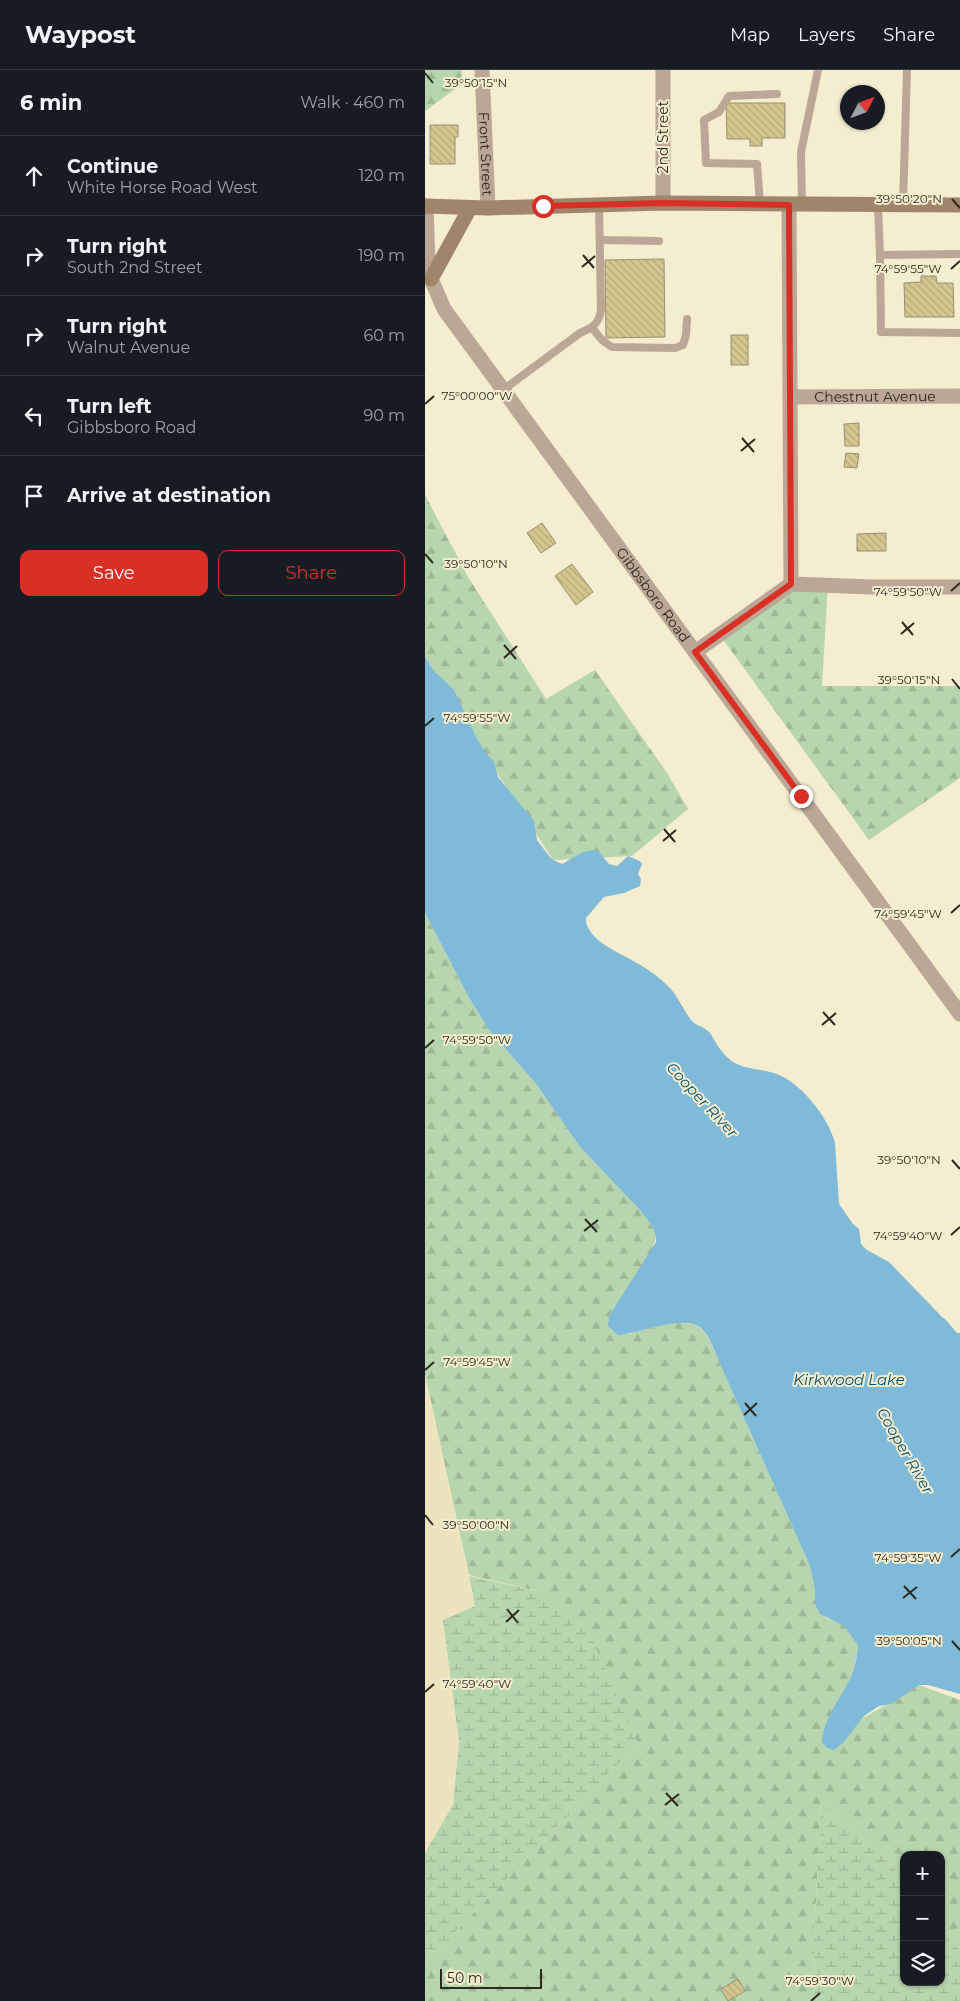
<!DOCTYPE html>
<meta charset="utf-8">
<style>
body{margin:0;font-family:Montserrat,sans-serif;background:#20242c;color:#f1f3f6}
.controls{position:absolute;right:15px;bottom:15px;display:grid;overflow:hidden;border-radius:10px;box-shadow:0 1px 4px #0004}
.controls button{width:45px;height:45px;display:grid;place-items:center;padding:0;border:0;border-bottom:1px solid #363941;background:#171b24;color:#f1f3f6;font:25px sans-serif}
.compass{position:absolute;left:415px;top:15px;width:45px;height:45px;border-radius:50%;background:#171b24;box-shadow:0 1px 4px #0004;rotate:49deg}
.scale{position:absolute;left:15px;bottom:12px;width:102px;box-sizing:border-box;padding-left:5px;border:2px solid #2c291e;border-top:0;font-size:14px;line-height:18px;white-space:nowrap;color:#2c291e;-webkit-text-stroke:4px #f4edcf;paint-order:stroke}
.stop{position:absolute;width:15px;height:15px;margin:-11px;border:4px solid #d93025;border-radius:50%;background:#fff}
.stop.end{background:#d93025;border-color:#fff;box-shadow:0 1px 5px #0008}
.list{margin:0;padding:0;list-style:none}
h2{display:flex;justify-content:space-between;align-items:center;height:65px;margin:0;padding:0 20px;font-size:21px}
h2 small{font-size:16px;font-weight:400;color:#9ea1a6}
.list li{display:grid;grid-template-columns:32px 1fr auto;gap:15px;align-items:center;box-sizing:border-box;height:80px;padding:0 20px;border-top:1px solid #363941}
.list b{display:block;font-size:19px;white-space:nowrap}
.list p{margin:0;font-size:16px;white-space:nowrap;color:#9ea1a6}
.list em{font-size:16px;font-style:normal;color:#9ea1a6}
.actions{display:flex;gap:10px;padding:15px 20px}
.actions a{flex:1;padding:11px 0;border:1px solid #d93025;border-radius:10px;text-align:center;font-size:18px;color:#d93025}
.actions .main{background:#d93025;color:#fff}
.icon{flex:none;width:28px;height:28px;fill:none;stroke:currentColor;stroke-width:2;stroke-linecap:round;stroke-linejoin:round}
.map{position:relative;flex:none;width:535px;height:1931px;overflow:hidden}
header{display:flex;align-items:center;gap:30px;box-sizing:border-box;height:70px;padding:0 25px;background:#171b24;border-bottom:1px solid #363941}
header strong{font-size:24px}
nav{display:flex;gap:28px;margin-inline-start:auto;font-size:18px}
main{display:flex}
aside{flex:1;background:#171b24}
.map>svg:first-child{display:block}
.built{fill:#ede4be}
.forest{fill:url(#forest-firs)}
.wetland{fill:url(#wetland-marsh)}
.water{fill:#80bad9}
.building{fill:url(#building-back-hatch);stroke:#969074}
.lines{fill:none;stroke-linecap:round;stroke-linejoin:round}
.service{stroke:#baa795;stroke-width:8}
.minor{stroke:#baa795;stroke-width:15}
.tertiary{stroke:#baa795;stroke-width:15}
.secondary{stroke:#a0856b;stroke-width:15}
.route{stroke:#d93025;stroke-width:6}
.ticks{fill:none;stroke:#2c291e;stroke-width:2}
.labels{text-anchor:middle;stroke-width:4;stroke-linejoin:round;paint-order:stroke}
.street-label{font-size:14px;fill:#2c291e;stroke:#f4edcf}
.water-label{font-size:15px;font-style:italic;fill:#00506e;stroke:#f4edcf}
.ticks-label{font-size:12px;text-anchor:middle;fill:#2c291e;stroke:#f4edcf;stroke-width:4;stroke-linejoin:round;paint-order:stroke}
</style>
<header>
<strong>Waypost</strong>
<nav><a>Map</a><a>Layers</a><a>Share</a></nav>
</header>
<main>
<aside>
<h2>6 min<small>Walk · 460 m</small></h2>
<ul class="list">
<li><svg class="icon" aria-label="ahead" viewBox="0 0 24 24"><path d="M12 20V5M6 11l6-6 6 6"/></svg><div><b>Continue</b><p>White Horse Road West</p></div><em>120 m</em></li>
<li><svg class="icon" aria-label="right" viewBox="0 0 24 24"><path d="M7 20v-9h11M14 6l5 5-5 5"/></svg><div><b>Turn right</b><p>South 2nd Street</p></div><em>190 m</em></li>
<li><svg class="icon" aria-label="right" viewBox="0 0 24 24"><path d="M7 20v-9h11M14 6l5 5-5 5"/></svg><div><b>Turn right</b><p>Walnut Avenue</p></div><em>60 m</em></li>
<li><svg class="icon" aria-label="left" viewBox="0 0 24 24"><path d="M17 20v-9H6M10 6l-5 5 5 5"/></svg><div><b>Turn left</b><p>Gibbsboro Road</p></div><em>90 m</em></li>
<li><svg class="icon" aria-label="arrive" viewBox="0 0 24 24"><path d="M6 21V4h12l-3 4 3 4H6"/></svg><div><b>Arrive at destination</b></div></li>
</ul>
<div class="actions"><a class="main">Save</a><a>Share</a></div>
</aside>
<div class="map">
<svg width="535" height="1931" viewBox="0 0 535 1931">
<defs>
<pattern id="forest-firs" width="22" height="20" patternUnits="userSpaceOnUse" patternTransform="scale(1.25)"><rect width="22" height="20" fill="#b7d5ae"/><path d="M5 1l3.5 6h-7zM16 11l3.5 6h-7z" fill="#9eb795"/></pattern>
<pattern id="wetland-marsh" width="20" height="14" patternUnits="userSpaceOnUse" patternTransform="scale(1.25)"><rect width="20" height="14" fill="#b7d5ae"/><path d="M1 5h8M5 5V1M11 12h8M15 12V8" fill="none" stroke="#9eb795"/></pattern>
<pattern id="building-back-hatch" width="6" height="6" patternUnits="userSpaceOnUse" patternTransform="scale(1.25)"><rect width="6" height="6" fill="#d3c68e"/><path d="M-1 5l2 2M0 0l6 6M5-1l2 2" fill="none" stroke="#b5aa7a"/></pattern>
</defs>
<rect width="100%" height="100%" fill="#f4edcf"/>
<!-- built -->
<polygon class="built" points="0,1304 50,1536 18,1550 34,1672 28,1735 0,1783"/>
<!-- forest -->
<g class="forest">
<polygon points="0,0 37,0 36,15 0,41"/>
<polygon points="0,425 43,507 121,629 170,600 242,703 263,739 207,786 128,790 0,591"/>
<polygon points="403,514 397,616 535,616 535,708 444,770 294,564 360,518"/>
<path d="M0,843L43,926L64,960L112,1015L155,1077L214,1139L227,1156L231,1167L227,1180L184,1246L203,1264C220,1260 261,1245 276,1259C285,1267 290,1283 295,1294L385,1496L390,1520V1534L401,1548L419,1555L433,1575C430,1609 411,1641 398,1672L494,1615L535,1630V1881L516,1857V1785H479V1810L462,1789L396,1733L389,1868L390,1931H0V1893L213,1674L121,1523L44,1505L0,1304Z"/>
</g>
<!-- wetland -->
<g class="wetland">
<polygon points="44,1506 121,1523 165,1564 213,1674 0,1893 0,1783 28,1735 34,1672 18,1550 50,1536"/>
<polygon points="396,1733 462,1789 479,1810 479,1912 516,1912 516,1857 535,1881 535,1931 390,1931 389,1868"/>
</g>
<!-- water -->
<path class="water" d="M0,587L8,600L29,620L52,669L61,683L69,692L73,707L109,751L112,770L124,786L128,790L137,794L158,782L168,780L173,781L184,794L192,796L203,786L215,791L217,794L213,804L216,809L215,816L199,823L179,827L161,848C160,860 173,871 183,877C205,890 224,897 243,916C253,926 258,940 267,951C271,956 279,956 285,963C290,971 295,981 303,988C316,1000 333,998 349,1003C375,1011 404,1048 410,1073L414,1134L428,1154L434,1159L436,1174L442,1180L464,1192L517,1247L521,1250L532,1263H535V1624L503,1615H494L466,1634L454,1636L439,1646L418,1673L409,1680L402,1678L397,1672C399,1648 414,1631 425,1609C430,1598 432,1587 433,1575L419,1556L395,1544L390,1534V1520L385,1496L295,1294C290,1283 286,1268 277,1259C260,1243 214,1264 193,1265L183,1256L184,1246L231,1172V1167L227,1156L214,1139L155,1077L112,1015L64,960L43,926L0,843Z"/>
<!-- building -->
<g class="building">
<polygon points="301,33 360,33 360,68 337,68 337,76 325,76 325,69 302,69"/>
<polygon points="5,55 33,55 33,67 30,67 30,94 5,94"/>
<polygon points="239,189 240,267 181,268 180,190"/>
<polygon points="496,206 511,206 512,213 528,213 529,247 480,247 479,213 496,212"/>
<rect x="306" y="265" width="17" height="30"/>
<polygon points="434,353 434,376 420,376 419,354"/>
<polygon points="421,383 434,384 432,398 419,397"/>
<polygon points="117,453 131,473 116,483 102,463"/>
<polygon points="461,463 461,481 432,481 432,464"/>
<polygon points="147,494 168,522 151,535 130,506"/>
<polygon points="313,1909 320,1921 303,1931 296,1919"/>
</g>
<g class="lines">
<!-- service -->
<g class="service">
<polyline points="335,134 332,94 281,93 279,50 294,42 304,26 352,24"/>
<polyline points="377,135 376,82 393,0"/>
<polyline points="453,135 455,185 535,184"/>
<polyline points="478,135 482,0"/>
<polyline points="175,170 234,171"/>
<polyline points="455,185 456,262 535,263"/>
<polyline points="167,258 178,271 187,277 250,278 258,275 261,265 262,249"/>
<path d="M78,320L155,263C167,258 174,254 176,240L174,134"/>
</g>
<!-- minor -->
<g class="minor">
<path id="s1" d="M57,0L63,138"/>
<polyline points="238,0 238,133"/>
<polyline points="364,135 366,514"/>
<path id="s2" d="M365,327L535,326"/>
<polyline points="270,582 366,514 447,517 535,517"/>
</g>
<!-- tertiary -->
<path class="tertiary" id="s3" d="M1,136L3,191L6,209L19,239L535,944"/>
<!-- secondary -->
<g class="secondary">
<polyline points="0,136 63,138 238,133 535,135"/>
<polyline points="6,209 45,138"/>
</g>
</g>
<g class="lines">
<!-- route -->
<polyline class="route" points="118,136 238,133 364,135 366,514 270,582 376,726"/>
</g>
<!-- ticks -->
<path class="ticks" d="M0,3L8,13M527,129L535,138M158,185L169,198M157,197L170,186M526,199L535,191M0,334L9,326M317,368L329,382M316,381L330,369M0,484L8,493M526,521L535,513M477,552L488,565M476,564L489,553M79,575L91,589M79,588L92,576M527,609L535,619M0,656L9,648M239,759L250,772M238,771L251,760M526,843L535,835M398,942L410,955M397,955L411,943M0,978L9,970M527,1090L535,1099M160,1149L172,1162M159,1161L173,1150M526,1165L535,1157M0,1300L9,1292M320,1333L331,1346M319,1345L332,1333M0,1445L8,1455M526,1487L535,1479M479,1516L491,1529M478,1528L492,1517M82,1539L93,1553M81,1552L94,1540M527,1571L535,1580M0,1622L9,1614M241,1723L253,1736M240,1735L254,1724M386,1931L395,1923"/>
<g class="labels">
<!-- street labels -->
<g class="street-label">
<text transform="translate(238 67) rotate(-90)" y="5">2nd Street</text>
<text dy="5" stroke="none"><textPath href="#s1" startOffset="84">Front Street</textPath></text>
<text dy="5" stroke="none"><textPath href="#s2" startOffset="85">Chestnut Avenue</textPath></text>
<text dy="5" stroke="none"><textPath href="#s3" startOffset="460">Gibbsboro Road</textPath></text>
</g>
<!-- water labels -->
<g class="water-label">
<text transform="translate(277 1030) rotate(47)" y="5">Cooper River</text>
<text x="424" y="1315">Kirkwood Lake</text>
<text transform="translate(480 1381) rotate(60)" y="5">Cooper River</text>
</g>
</g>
<g class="ticks-label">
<text x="51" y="17">39°50'15"N</text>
<text x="484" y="133">39°50'20"N</text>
<text x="483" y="203">74°59'55"W</text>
<text x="52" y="330">75°00'00"W</text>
<text x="51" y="498">39°50'10"N</text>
<text x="483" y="526">74°59'50"W</text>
<text x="484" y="614">39°50'15"N</text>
<text x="52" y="652">74°59'55"W</text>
<text x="483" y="848">74°59'45"W</text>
<text x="52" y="974">74°59'50"W</text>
<text x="484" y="1094">39°50'10"N</text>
<text x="483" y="1170">74°59'40"W</text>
<text x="52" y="1296">74°59'45"W</text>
<text x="51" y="1459">39°50'00"N</text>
<text x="483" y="1492">74°59'35"W</text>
<text x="484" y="1575">39°50'05"N</text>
<text x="52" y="1618">74°59'40"W</text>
<text x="395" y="1915">74°59'30"W</text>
</g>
</svg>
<div class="controls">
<button>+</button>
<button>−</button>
<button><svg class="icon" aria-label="layers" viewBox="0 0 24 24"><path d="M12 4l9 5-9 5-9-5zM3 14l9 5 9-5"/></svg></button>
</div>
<svg class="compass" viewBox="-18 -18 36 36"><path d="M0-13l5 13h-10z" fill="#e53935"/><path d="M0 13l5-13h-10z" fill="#9ea1a6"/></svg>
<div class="scale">50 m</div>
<div class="stop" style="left:118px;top:136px"></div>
<div class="stop end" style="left:376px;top:726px"></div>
</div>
</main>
